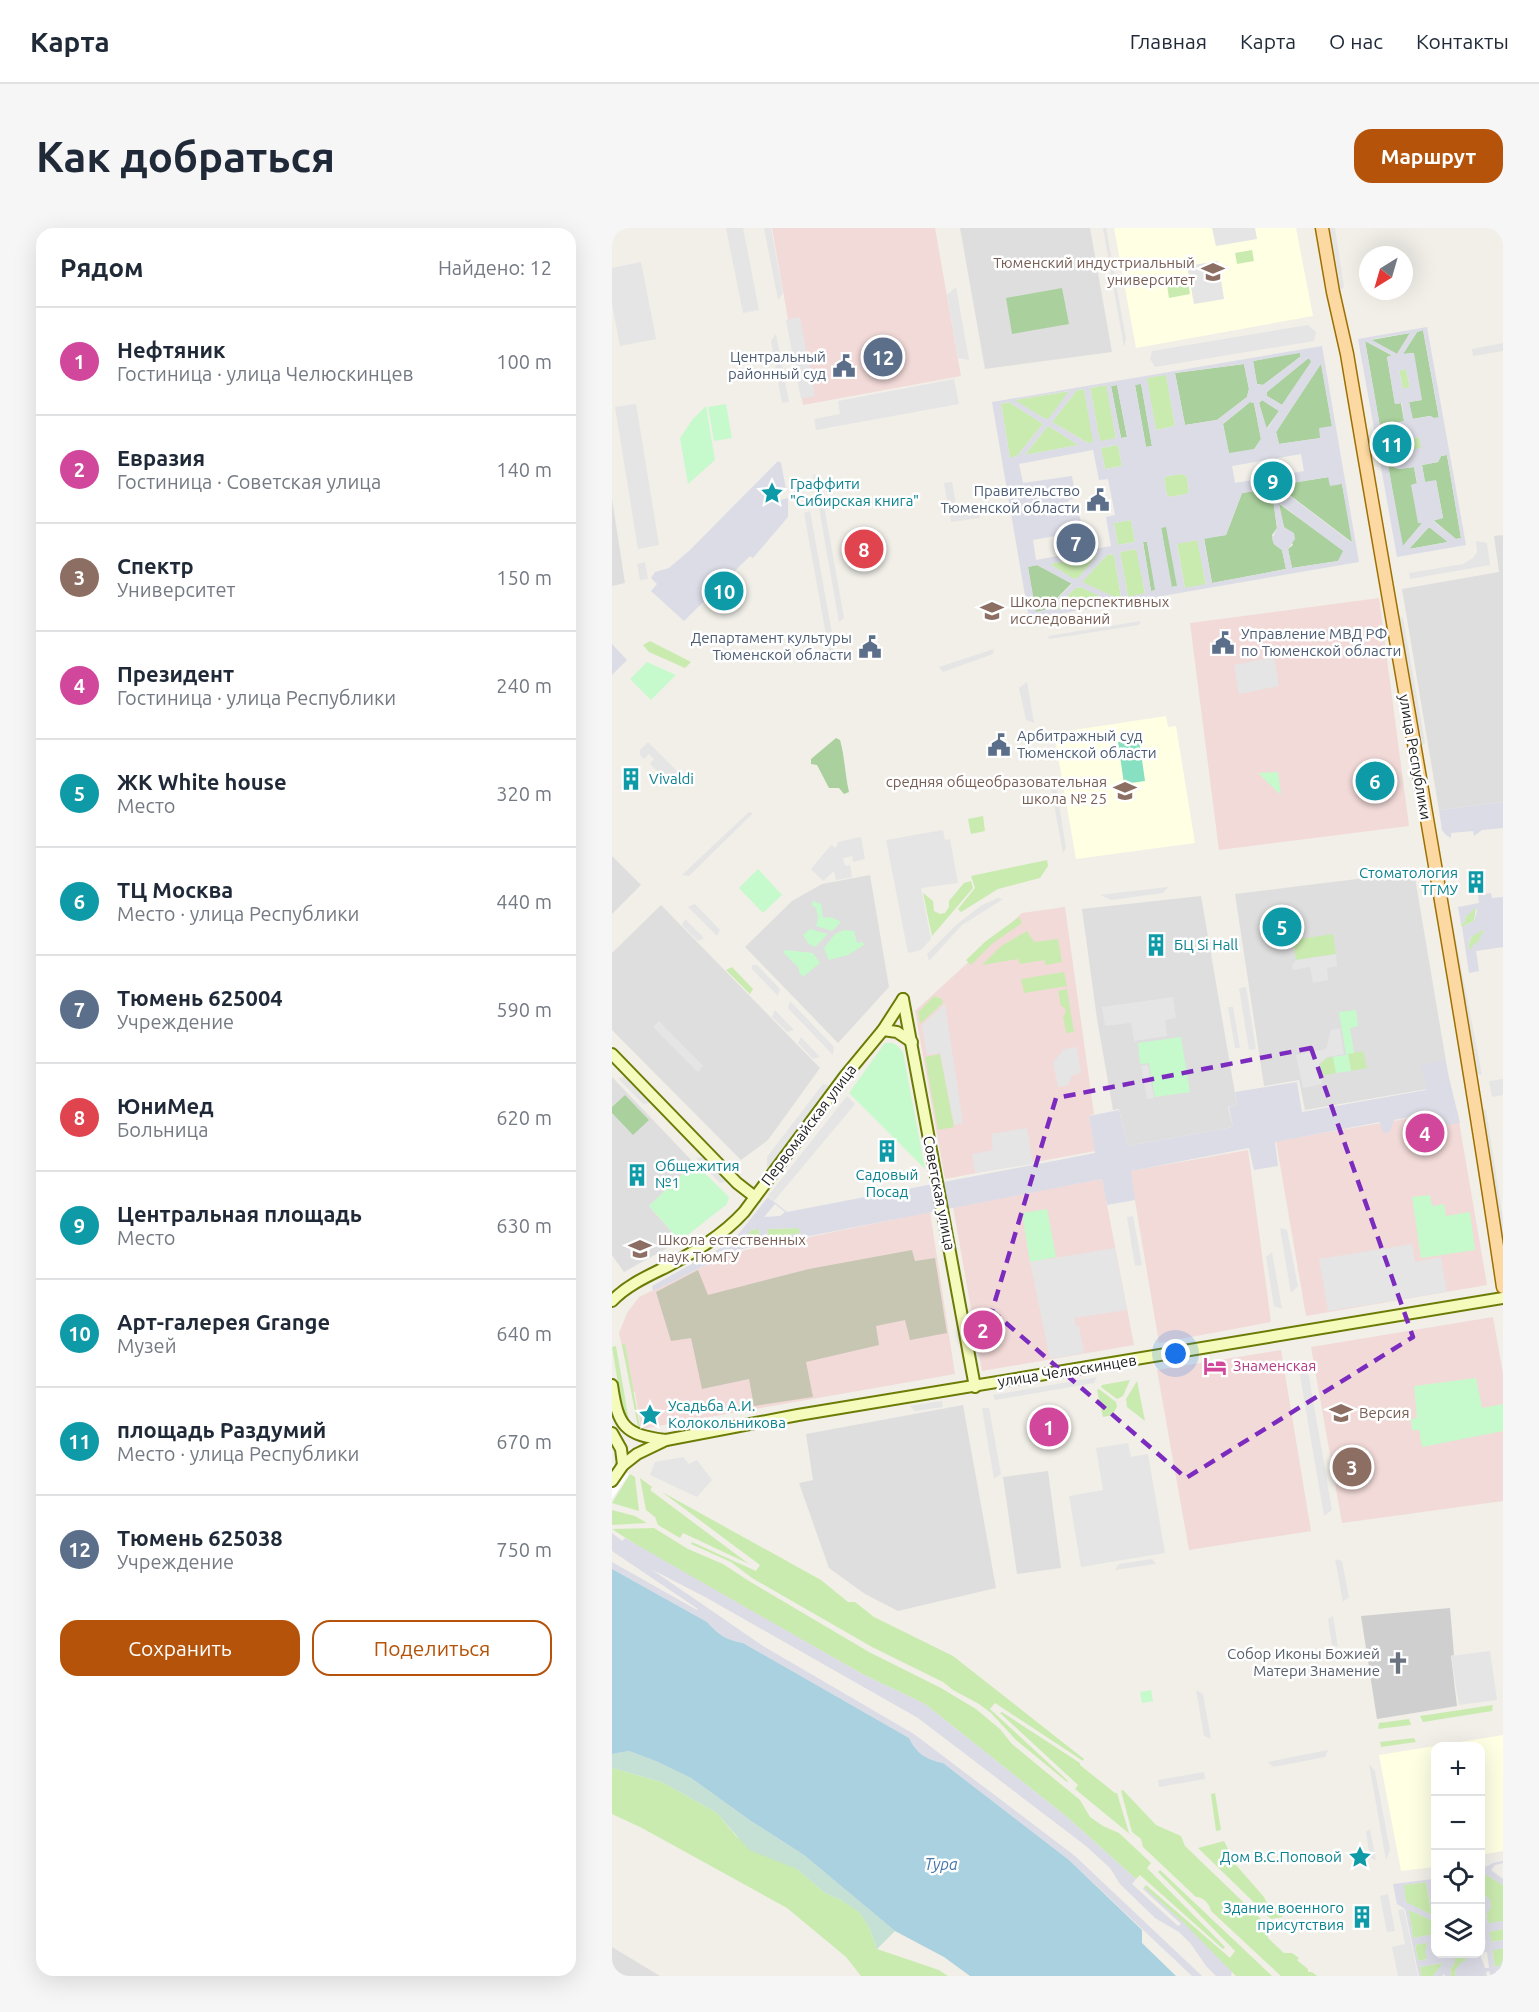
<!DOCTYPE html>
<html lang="ru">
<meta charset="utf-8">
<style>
body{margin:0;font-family:Ubuntu,sans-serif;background:#f6f6f7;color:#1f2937}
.controls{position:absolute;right:18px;bottom:18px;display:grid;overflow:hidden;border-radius:12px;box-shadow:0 6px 24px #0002}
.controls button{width:54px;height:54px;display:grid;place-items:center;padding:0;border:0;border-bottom:2px solid #e0e1e3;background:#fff;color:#1f2937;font:30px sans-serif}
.compass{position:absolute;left:747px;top:18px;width:54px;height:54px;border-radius:50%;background:#fff;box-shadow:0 6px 24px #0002;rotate:217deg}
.you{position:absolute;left:564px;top:1126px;width:21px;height:21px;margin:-15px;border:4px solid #fff;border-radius:50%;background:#1a73e8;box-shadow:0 0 0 9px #1a73e833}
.badge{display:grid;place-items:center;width:39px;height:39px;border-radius:50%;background:#b45309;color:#fff;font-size:20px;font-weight:700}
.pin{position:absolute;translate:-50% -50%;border:3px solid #fff;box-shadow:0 2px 6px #0006}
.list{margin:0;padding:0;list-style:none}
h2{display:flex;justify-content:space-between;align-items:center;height:78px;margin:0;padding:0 24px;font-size:26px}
h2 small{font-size:20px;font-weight:400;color:#747a83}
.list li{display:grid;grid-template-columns:39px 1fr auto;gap:18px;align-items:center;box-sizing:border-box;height:108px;padding:0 24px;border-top:2px solid #e0e1e3}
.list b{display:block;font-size:22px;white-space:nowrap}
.list p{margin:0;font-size:20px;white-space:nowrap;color:#747a83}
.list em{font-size:20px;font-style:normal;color:#747a83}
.actions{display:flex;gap:12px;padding:18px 24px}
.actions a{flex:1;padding:14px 0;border:2px solid #b45309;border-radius:18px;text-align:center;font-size:21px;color:#b45309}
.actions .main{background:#b45309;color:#fff}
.icon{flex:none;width:33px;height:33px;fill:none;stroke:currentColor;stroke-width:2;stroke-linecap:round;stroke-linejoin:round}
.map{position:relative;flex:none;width:891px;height:1748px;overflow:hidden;border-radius:18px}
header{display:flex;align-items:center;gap:36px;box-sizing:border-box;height:84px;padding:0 30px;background:#fff;border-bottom:2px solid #e0e1e3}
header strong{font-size:28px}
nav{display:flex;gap:33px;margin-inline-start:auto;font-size:21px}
.intro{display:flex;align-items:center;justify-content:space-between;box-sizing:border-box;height:144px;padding:0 36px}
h1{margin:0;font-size:42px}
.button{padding:15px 27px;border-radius:18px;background:#b45309;color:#fff;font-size:21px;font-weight:700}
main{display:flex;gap:36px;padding:0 36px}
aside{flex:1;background:#fff;border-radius:18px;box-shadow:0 6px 24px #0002}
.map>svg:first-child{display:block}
.residential{fill:#dfdede}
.commercial{fill:#f2dad8}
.education{fill:#feffe3}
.religious{fill:#cfcfcf}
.construction{fill:#c6c6b3}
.grass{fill:#caebaf}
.forest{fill:#aad19d}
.wetland{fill:#c5e0d4}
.park{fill:#c6facc}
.pitch{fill:#86e0c1}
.parking{fill:#e5e5e5}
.plaza{fill:#dcdce7;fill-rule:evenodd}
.water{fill:#a9d1df}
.pier{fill:#fff}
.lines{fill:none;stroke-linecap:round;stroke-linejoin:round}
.secondary-casing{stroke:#6b7c05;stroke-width:14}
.primary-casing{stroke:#9e7000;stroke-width:15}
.secondary{stroke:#f5fabd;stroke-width:10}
.primary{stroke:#fcd9a2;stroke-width:12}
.marked{fill:none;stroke:#7b2cbf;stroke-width:4.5;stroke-dasharray:12 8;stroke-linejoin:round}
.labels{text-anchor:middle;stroke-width:5;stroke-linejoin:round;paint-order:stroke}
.education-label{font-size:15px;fill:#785e54;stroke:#fff;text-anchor:start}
.service-label{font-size:15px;fill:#4e5e75;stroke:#fff;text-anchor:end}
.culture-label{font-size:15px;fill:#0d838f;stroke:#fff;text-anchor:start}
.street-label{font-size:15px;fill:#212121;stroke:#fff}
.hotel-label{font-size:15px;fill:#b23c85;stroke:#fff;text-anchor:start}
.worship-label{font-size:15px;fill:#5b616d;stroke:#fff;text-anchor:end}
.water-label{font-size:16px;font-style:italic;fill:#4976ab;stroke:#fff}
</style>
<header>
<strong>Карта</strong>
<nav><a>Главная</a><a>Карта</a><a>О нас</a><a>Контакты</a></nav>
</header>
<div class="intro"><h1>Как добраться</h1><a class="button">Маршрут</a></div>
<main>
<aside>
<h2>Рядом<small>Найдено: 12</small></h2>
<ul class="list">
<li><span class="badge" style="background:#d1479c">1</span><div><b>Нефтяник</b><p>Гостиница · улица Челюскинцев</p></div><em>100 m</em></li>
<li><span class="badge" style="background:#d1479c">2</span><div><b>Евразия</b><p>Гостиница · Советская улица</p></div><em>140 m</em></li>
<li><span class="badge" style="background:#8d6e63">3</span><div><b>Спектр</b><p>Университет</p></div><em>150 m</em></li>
<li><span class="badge" style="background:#d1479c">4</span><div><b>Президент</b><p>Гостиница · улица Республики</p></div><em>240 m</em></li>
<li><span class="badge" style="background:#0f9aa8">5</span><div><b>ЖК White house</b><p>Место</p></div><em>320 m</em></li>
<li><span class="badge" style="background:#0f9aa8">6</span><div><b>ТЦ Москва</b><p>Место · улица Республики</p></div><em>440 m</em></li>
<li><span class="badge" style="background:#5c6f8a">7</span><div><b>Тюмень 625004</b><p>Учреждение</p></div><em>590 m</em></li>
<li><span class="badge" style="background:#e0444e">8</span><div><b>ЮниМед</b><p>Больница</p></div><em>620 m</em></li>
<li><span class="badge" style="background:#0f9aa8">9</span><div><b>Центральная площадь</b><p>Место</p></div><em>630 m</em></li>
<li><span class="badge" style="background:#0f9aa8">10</span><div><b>Арт-галерея Grange</b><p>Музей</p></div><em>640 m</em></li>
<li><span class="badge" style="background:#0f9aa8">11</span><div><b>площадь Раздумий</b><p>Место · улица Республики</p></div><em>670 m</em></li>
<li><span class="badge" style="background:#5c6f8a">12</span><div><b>Тюмень 625038</b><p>Учреждение</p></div><em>750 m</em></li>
</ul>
<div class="actions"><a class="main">Сохранить</a><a>Поделиться</a></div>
</aside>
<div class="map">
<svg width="891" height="1748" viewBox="0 0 891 1748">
<rect width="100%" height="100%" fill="#f1efe8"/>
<!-- residential -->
<g class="residential">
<polygon points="348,0 478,0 500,124 373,141"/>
<polygon points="0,271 13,355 0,358"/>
<polygon points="891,307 891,574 827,582 790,361 887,344 882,308"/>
<polygon points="0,628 29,657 0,686"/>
<polygon points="802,644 838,857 693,882 687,852 652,858 623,666"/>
<polygon points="258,647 277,759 226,815 133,719 180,673 210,656"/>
<polygon points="589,668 625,877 616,879 621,899 516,918 507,881 501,882 485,791 470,681"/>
<polygon points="49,677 208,840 156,912 129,932 0,802 0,725"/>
<polygon points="0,849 82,935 37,978 68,1013 12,1044 0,1027"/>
<polygon points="351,1177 384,1360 286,1383 253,1366 217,1340 187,1255 201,1252 194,1206"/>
<polygon points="436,1243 449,1340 405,1346 391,1249"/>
<polygon points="0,1719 48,1748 0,1748"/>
</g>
<!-- commercial -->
<g class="commercial">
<polygon points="160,0 323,0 349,148 191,177"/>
<polygon points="767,370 797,598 607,622 578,395"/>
<polygon points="453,679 482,886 477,888 483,923 333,951 303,783 410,685"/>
<polygon points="845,882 875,1057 694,1088 664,913"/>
<polygon points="636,922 659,1094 547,1115 518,943"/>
<polygon points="490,951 522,1117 370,1143 341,979"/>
<polygon points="318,984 343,1146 29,1201 23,1164 20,1164 7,1105 15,1085 27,1069 120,1025"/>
<polygon points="881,1089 891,1146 891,1273 730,1295 699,1119"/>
<polygon points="669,1122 699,1303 577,1322 545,1142"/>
</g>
<!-- education -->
<g class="education">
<polygon points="502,0 684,0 701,88 524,120"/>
<polygon points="554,488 556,499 564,498 583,615 464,631 442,505"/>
<polygon points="891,1507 891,1623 874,1626 869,1630 868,1518 824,1518 823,1639 789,1643 767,1527"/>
</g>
<!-- religious -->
<polygon class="religious" points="838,1380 842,1427 839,1428 845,1478 765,1491 749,1388"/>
<!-- construction -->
<polygon class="construction" points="300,1022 303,1033 323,1030 335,1105 298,1112 293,1092 264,1098 267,1117 194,1134 201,1169 142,1178 137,1151 90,1161 79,1110 59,1113 44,1064 86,1042 96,1067 197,1041"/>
<!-- grass -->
<g class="grass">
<polygon points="640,22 642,33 625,36 623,25"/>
<polygon points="575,47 578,66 557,70 554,50"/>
<polygon points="794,141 798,160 791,161 787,142"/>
<polygon points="554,146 563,198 544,202 534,150"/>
<polygon points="495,157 504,211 488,214 478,160"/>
<polygon points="472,161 482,215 476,215 440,194 465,162"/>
<polygon points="458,163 437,191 433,191 402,172"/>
<polygon points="397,174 431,196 405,228 398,230 389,176"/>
<polygon points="435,199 438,199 467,217 413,227"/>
<polygon points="807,209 810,221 797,223 795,211"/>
<polygon points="506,217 510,238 493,241 489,220"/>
<polygon points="570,246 575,249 577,263 575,266 558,269 555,267 552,251 555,248"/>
<polygon points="519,292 523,314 506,317 502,295"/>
<polygon points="586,312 594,357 573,360 565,315"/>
<polygon points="525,321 533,366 516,369 508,324"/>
<polygon points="502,326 509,369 504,370 469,354 495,327"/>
<polygon points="485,327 467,350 461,351 437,336"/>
<polygon points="469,359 497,372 441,382 463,360"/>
<polygon points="38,413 79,434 73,440 37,424 31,417"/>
<polygon points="371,588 373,603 359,606 356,591"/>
<polygon points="435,632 436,638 428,650 386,661 349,684 346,681 363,660 359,648"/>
<polygon points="359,653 361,660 320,708 311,665 321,673 322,683 328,686 333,685 337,679 337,673 352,655"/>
<path d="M864,680L862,693L850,699L849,696L852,695C853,689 857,681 864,680Z"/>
<polygon points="407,689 410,695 381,715 359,737 354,732 374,713"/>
<path d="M871,702L872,706C868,711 865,720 857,722C856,711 861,704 871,702Z"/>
<polygon points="415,703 422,714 446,711 450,734 434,737 432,732 408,736 406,731 370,737 389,718"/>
<polygon points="721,706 724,726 684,732 681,712"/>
<polygon points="120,739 141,761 138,766 114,742"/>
<polygon points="452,744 455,758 412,765 409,751"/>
<polygon points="455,761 462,804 454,805 451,788 454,784 453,780 449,778 446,763"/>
<polygon points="322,768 330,771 331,775 308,796 306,784"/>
<polygon points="751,823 755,840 739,843 736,826"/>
<polygon points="328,826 342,899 326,902 313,829"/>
<polygon points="721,829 724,845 710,848 708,836 715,830"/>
<polygon points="186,1000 190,1005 156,1011 155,1001"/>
<polygon points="147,1001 149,1013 127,1017 139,1002"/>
<polygon points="10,1116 13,1116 28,1199 26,1199"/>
<polygon points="4,1118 17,1193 11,1186 0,1119"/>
<polygon points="518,1152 511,1168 505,1171 489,1159 490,1157"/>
<polygon points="525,1153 533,1193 515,1179 514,1171"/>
<polygon points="487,1161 504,1174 505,1179 500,1187 491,1189 485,1162"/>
<polygon points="18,1246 23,1249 27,1283 0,1275"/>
<polygon points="28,1250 40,1259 38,1262 137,1336 71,1305 68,1310 46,1297 43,1289 34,1282"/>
<polygon points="50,1264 209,1352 236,1374 243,1374 262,1389 341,1428 472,1531 471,1533 383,1475 378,1481 456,1553 455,1554 404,1512 379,1485 367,1476 341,1462 331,1454 260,1419 140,1350 119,1334 79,1316 80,1314 144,1343 148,1337"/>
<polygon points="0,1282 23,1288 35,1295 0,1297"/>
<polygon points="42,1300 76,1321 111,1336 137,1353 257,1424 329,1460 364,1481 388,1501 400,1516 468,1572 478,1589 491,1598 507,1605 539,1635 535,1640 613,1719 611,1721 528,1647 524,1651 455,1589 313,1476 252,1447 34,1323 0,1301"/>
<polygon points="881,1477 880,1483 811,1494 808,1488"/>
<polygon points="390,1484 468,1535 468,1537 503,1565 505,1565 517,1605 525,1612 463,1561 466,1557 388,1485"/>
<polygon points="797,1491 799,1497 766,1501 767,1495"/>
<polygon points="802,1510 804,1514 769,1519 768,1514"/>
<polygon points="0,1540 50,1554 105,1585 125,1609 185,1641 213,1665 229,1672 248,1684 257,1699 265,1721 327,1742 336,1748 249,1748 234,1729 175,1680 30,1600 0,1586"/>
<path d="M511,1562L544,1597L569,1608L573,1618L653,1695L651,1698L655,1701L656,1710L672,1725H680L687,1730L685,1732L696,1741V1744H700L705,1748H669L599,1683C598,1676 591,1669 584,1669L531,1619L529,1611L520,1604L509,1563Z"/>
<polygon points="603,1565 609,1602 604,1603 599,1566"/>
<polygon points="612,1613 624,1637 652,1669 658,1681 667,1680 671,1689 659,1691 586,1620"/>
<polygon points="548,1642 660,1748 624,1748 532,1659 534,1657 618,1730 623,1723 546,1644"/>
<polygon points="875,1647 891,1657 891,1693 876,1696 869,1648"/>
<polygon points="814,1654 820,1687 794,1675 791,1657"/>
<polygon points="796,1681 821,1693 823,1706 801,1710"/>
<polygon points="891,1701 891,1712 879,1714 877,1704"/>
<polygon points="815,1714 815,1731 806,1733 803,1717"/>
<polygon points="891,1720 891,1732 888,1738 883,1739 880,1722"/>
<polygon points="853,1728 854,1733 843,1743 844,1748 839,1748 838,1741 843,1734 843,1730"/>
<polygon points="832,1735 821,1748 809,1748 807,1739"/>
</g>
<!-- forest -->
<g class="forest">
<polygon points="450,60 457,96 400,106 394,70"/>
<polygon points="811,102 827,190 822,190 818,188 800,191 797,174 809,172 801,125 791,126 805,104"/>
<polygon points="798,105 785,126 759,112"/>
<polygon points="753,113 781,128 775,129 783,176 789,175 792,193 769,205"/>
<polygon points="688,124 688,129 651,157 645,156 641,133"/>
<polygon points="696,130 700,133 670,177 655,168 655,164"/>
<polygon points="709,135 720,198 709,210 667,216 664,204"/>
<polygon points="632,136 637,161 635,169 605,192 573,197 563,145"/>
<polygon points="529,155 540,218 534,219 523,157"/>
<polygon points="505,157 515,209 509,210 499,158"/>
<polygon points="650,172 667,183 654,201 647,175"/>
<polygon points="638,174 642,175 649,211 642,222 617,226 611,196"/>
<polygon points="835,227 849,310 844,311 821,292 831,290 824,253 813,254 810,237 826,234 829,228"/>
<polygon points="776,237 787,241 802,239 805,256 800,257 811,294 790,319"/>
<polygon points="717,249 730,256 741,315 675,265 673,256"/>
<polygon points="649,262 661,271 665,300 660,307 662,316 670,322 674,341 600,355 592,310 614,307 630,265"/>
<polygon points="666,275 732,323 726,333 680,340 676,321 681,317 672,299"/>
<polygon points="549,299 555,299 566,358 559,359"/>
<polygon points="817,299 836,314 797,321"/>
<polygon points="531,314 535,314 544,362 539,363"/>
<polygon points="425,337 460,355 433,382 423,384 416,339"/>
<path d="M224,510L228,512C233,530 233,547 237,564L232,566L227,560H217L205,537L199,536V531Z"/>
<polygon points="13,867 37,892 21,907 0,885 0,879"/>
</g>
<!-- wetland -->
<polygon class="wetland" points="17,1523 46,1534 79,1550 139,1593 192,1627 283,1703 265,1721 257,1699 247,1684 229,1672 213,1665 185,1641 137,1622 105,1585 50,1554 0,1540 0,1526"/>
<!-- park -->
<g class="park">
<polygon points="114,176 120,210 102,213 96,179"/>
<polygon points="94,178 103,232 76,256 68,210 81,191"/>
<polygon points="35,434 64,447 39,472 18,451"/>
<polygon points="666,544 669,567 646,545"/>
<polygon points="146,641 170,667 151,685 127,660"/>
<path d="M201,673L209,676L211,690L219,689L229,694L220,703L204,698C207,691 206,686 204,680L200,678Z"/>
<polygon points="198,701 216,706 203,719 197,716 191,707"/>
<polygon points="232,702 242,703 245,715 251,714 252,717 236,727 217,732 212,720 223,706"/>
<polygon points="173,722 201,725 208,735 191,749 187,744 187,740 172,725"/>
<polygon points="744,782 746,798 738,800 742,825 736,826 739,843 724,845 721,829 734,827 727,784"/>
<polygon points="569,809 578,864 543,869 537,835 528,836 526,815"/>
<path d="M273,815C282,814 286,817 291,825L313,941L237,865Z"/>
<polygon points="82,935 117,969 115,976 68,1013 37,978"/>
<polygon points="818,967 820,978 832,976 834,988 858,984 863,1022 809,1030 800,969"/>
<polygon points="435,981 444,1029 418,1034 410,985"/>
<polygon points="864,1150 870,1180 891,1176 891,1203 810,1219 807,1202 800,1202 799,1191 805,1190 802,1158"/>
<polygon points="539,1462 541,1473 530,1475 528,1464"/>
</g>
<!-- pitch -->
<polygon class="pitch" points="527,511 533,553 512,556 506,514"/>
<!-- parking -->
<g class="parking">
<polygon points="114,0 131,0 147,82 131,85"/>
<polygon points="152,0 159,0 171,65 166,72"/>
<polygon points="491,0 494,0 514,111 512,119"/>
<polygon points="600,0 643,0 645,11 604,18"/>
<polygon points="714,0 723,0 732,59 725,65"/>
<polygon points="606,33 612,71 582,76 575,38"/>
<polygon points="29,34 44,111 8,118 0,76 0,40"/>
<polygon points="344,59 357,132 346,130 335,67"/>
<polygon points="188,89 203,168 189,171 174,92"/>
<polygon points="696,97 704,104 702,113 543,139 538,131 540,123"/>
<polygon points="164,106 177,174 170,175 159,113"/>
<polygon points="891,115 891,123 861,128 860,121"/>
<polygon points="342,151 347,176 204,202 202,191 228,186 226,173"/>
<polygon points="24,176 47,317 26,321 3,179"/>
<polygon points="201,246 207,249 232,390 227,394"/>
<polygon points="340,254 344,277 365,274 368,290 339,294 332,255"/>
<polygon points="198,283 224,428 218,429 192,285"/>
<polygon points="864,313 875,315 878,337 798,351 797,345 851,336 861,330 865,324"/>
<polygon points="33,334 36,351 28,352 25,336"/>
<polygon points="782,385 791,390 813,515 806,520"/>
<polygon points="529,393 527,397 437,411 436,408"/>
<polygon points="382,421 381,426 331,444 327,439"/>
<polygon points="662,429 667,458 627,466 622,437"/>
<polygon points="415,454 422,495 414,492 407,460"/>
<polygon points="36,514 70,548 60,558 38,536 42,531 37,526 32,531 28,527 28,522"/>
<polygon points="437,549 443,551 454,620 451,625"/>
<polygon points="137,584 141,585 77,648 70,647"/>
<polygon points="331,602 333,612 338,611 346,655 309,660 319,711 309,722 296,725 274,612"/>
<polygon points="249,609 253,631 241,634 240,628 231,630 233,638 238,637 240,649 224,652 222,643 211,653 199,641 219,617 224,620 226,614"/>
<polygon points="556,659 551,665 499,672 488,667"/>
<polygon points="386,670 391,671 350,697 317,733 315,726 344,697 370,677"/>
<polygon points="83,676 108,702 105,708 76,679"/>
<polygon points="832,679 838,682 870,847 862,845"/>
<polygon points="73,691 92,710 86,713 70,697"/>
<polygon points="724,726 725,738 715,740 716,752 701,755 698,739 681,742 680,737 684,732"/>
<polygon points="140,737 145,737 168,761 166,768 140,741"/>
<polygon points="634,759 644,821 637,822 627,760"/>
<polygon points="561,769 564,790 553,792 555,808 522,813 519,795 493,798 490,779"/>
<polygon points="178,773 222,819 221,827 176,780"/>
<polygon points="333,776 351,895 342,897 328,825 315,827 310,797"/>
<polygon points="616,779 621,779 628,820 623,820"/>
<polygon points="163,782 182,802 175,804 160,789"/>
<polygon points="47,793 91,838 86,844 41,799"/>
<polygon points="728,800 732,826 715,829 707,836 710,856 691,860 684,827 714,821 719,802"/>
<polygon points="189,809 208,829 201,831 186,815"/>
<polygon points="465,819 469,845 461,847 455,858 446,859 441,834 452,821"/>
<polygon points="536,837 542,870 535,871 529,838"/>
<polygon points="13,849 39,875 31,876 6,850"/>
<polygon points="891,851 891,867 880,869 877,853"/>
<polygon points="211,856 219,858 155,943 155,929"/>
<polygon points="235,868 243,876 162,973 156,968"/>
<polygon points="869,880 874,882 891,991 891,1018"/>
<polygon points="415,900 421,936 363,945 360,926 381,922 379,906"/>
<polygon points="92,929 117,953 108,955 84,930"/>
<polygon points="521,988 530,1037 523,1038 515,989"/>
<polygon points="668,1000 675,1002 686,1058 679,1065"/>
<polygon points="800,1016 803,1034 829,1029 835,1064 716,1083 707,1031"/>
<polygon points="503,1020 515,1082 462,1090 464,1098 467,1098 472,1125 438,1131 418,1034"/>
<polygon points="660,1024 670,1081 662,1078 654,1029"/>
<polygon points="686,1136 695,1137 720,1282 712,1288"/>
<polygon points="485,1149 482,1155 383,1172 381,1167"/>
<polygon points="330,1173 331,1179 303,1183 298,1178"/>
<polygon points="370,1180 377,1180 389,1246 382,1251"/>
<polygon points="516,1215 519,1229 536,1226 553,1325 469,1339 457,1268 491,1262 484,1220"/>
<polygon points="71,1229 77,1236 85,1232 100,1252 85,1269 38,1247 43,1234"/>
<polygon points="540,1331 544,1336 503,1342 507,1336"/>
<polygon points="723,1331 730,1333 737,1369 731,1374"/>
<polygon points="721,1388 726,1419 720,1417 716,1391"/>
<polygon points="878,1423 885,1472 847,1477 839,1428"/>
<polygon points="584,1462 591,1466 599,1511 592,1508"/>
<polygon points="716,1522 713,1529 661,1539 656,1534"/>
<polygon points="757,1536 763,1543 778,1622 774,1632"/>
<polygon points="592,1544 593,1551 547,1559 546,1552"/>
<polygon points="758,1601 764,1632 758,1630 754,1604"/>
<polygon points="776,1666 783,1703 775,1704 768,1668"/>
<polygon points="792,1681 806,1748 786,1748 780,1719 793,1716 786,1682"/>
</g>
<!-- plaza -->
<g class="plaza">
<path d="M815,99L854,317L785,329L746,111ZM811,102L827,189L822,190L818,188L801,191L797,174L810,172L802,125L791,126L805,104ZM798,105L785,126L760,112L761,111ZM753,113L780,127L775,129L783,176L790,175L792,193L780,195L769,204ZM794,141L798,159L791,161L787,143ZM807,209L809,220L797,222L795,211ZM835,227L849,310L844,311L821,293L831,290L824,252L813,254L810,237L826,234L829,228ZM776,237L787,241L802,239L805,255L799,257L806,295H810L791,318ZM817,299L836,314L798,321V320Z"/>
<path d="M710,118L747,334L417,391L380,174ZM688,125V129L651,157L645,156L641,133ZM697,130L699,134L670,177L655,168V164ZM632,136L637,161L635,169L605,192L573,197L563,145ZM709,136L720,198L707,200L708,210L667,216L664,204ZM554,147L563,198L544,202L535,150ZM529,156L540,218L534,219L523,157ZM494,157L504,210L488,213L478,160ZM505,157L515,209L509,210L499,158ZM472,161L481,214L476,215L440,194L465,162ZM457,163L437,190L433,191L403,172ZM650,172L667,183L655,201L647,175ZM397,174L431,196L405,228L398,230L389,176ZM638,174L642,175L649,211L642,221L617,225L611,196ZM435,199H438L466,217L413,227ZM506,217L510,238L493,241L489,220ZM481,222L487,252L496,251L503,287L494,289L499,318L424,332L421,312L471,303L466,281L459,282L454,277L457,272L464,270L460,248L411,255L407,236ZM689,226L692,243L623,255L620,238ZM570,246L575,249L577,263L574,266L558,269L555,267L552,251L555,248ZM716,249L718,258L730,256L740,315L674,265L673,256ZM649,262L661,271L665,300L660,311L662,316L670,322L674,341L600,355L592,311L614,307L630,265ZM667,275L731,323L726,333L680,340L676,321L683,311L682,305L672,299ZM519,292L523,314L506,317L502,295ZM554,299L565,358L560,359L549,300ZM585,312L594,356L573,360L565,316ZM531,314H535L543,362L539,363ZM524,321L533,365L516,369L508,324ZM502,326L509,369L505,370L470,354L495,327ZM485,327L467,349L462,351L438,336ZM425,337L460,356L434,382L424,384L416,339ZM469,359L495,372L442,382L463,360Z"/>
<polygon points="166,233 169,235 174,261 162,264 164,273 176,270 176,289 141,330 138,328 72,393 39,363 45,356 39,350 43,344 57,340 78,322"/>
<polygon points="0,416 15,432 0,447"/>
<polygon points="891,574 891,600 870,602 862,608 861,603 839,605 839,610 834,607 830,602 827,582"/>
<path d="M879,665L880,670L891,669V719L864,723L867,743L857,745L850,699L862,693L865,683L864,680L861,681V683L854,688L852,695L849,696L846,679L867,675L866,667ZM871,702L872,705L869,706L867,713L860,718V721H857V714L859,709Z"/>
<path d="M833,833L848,895L818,899L798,889L782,892L778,904L771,905L768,894L663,914L666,938L642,942L637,920L519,943L523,972L495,977L490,951L125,1022L41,1063L40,1058L121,1013L156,969L175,984L483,925L477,888L507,882L516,918L621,899L617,879L625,877L623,864L685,854L690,884L814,862L810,836ZM163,976L173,984L168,988L152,989ZM186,1000L189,1005L156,1011L155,1001ZM147,1001L149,1013L128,1017L139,1002Z"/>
<polygon points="0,1305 10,1313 13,1310 252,1447 313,1476 455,1589 524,1651 520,1656 566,1698 569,1696 531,1661 532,1659 571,1694 620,1744 619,1748 604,1748 594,1738 579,1716 567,1704 543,1690 508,1656 498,1640 474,1618 306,1490 95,1370 39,1341 151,1418 302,1506 463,1628 590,1748 580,1748 457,1632 331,1535 315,1531 304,1523 297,1510 131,1415 117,1412 105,1406 95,1394 0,1341 0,1334 85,1382 86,1381 0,1323"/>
<path d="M891,1633V1635L883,1637L879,1642L891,1651V1657L875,1647L869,1648L872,1667L878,1671L879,1680L874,1686L876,1695L891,1693V1701L877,1704L880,1714L891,1712V1720L880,1723L883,1739L888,1738L891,1732V1748H889L888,1742L884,1743L885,1748H879L877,1743L874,1744L875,1748H844L843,1743L849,1734L854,1733L852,1728L843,1730V1734L838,1741L839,1748H833L832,1746L830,1748H821L831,1735L808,1739L809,1748H807L793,1681L785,1676L781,1656L821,1651L823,1655L821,1658L823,1669V1703L821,1693L797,1682L801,1710L823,1706L824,1726H863L857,1727L858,1730L864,1729L863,1726H868L873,1740H877L875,1724L868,1725L869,1716L874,1715L872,1705H869V1697L871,1696L869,1685V1641L881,1635ZM814,1654L820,1686V1687L794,1674L792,1657ZM815,1715L813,1724L815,1731L806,1733L803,1717Z"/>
</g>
<!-- water -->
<path class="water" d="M0,1341L95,1394C106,1407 114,1412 131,1415L297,1510C305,1526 313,1531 331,1535L457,1632L530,1702V1715L564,1748H358L332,1729L283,1703L192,1627L139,1593L79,1550L46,1534L17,1523L0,1526Z"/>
<!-- pier -->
<polygon class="pier" points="1,1236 17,1246 0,1271 0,1238"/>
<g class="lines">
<!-- secondary casing -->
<g class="secondary-casing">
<g id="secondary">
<polyline points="291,771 363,1159"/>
<polyline points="271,802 285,804 300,814"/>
<polyline points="0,826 125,955 143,969"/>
<path d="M0,1073C15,1057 36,1048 56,1038C84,1023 110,1008 132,984L233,848L271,802L291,771"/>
<path d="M0,1157C6,1198 12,1207 54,1212"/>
<polyline points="0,1205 9,1221 11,1237"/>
<polyline points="0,1253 11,1237 25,1226 54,1212 186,1187 891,1070"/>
</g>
</g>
<!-- primary casing -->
<g class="primary-casing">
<path id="primary" d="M710,0L721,64L735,126C787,437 845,747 891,1059"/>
</g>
<!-- secondary -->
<use href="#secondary" class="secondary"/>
<!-- primary -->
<use href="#primary" class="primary"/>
</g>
<!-- marked area -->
<path class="marked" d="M699,820L801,1109L574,1250L380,1083L444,870Z"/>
<!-- icons -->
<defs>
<g id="university-bare" transform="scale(1.8)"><path d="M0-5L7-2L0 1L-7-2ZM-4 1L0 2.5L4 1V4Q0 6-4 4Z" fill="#8d6e63" stroke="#fff" stroke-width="2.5" paint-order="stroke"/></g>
<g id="civic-bare" transform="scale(1.8)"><path d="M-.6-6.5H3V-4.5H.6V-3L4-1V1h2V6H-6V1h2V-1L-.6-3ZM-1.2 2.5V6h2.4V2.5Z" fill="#5c6f8a" stroke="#fff" stroke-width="2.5" paint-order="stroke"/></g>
<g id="sight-bare" transform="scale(1.8)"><path d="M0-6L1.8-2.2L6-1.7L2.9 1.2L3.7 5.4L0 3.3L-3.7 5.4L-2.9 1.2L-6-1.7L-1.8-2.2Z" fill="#0f9aa8" stroke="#fff" stroke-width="2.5" paint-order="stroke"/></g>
<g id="building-bare" transform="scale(1.8)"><path d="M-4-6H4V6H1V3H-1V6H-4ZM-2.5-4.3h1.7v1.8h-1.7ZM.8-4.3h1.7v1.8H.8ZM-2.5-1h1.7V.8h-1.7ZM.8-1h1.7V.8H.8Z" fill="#0f9aa8" stroke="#fff" stroke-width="2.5" paint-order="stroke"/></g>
<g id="school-bare" transform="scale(1.8)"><path d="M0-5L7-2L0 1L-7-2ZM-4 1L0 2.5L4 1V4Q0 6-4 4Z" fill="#8d6e63" stroke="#fff" stroke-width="2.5" paint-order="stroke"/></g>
<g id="hotel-bare" transform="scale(1.8)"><path d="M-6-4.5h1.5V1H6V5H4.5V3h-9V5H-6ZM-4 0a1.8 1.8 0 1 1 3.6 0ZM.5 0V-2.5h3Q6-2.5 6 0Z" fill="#d1479c" stroke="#fff" stroke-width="2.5" paint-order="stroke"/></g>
<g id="church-bare" transform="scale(1.8)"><path d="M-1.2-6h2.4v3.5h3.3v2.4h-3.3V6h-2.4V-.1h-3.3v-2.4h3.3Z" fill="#6b7280" stroke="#fff" stroke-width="2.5" paint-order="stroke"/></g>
</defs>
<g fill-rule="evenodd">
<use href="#university-bare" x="601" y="44"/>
<use href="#civic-bare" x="232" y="138"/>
<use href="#sight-bare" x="160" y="265"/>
<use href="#civic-bare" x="486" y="272"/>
<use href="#university-bare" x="380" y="383"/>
<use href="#civic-bare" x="611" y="415"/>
<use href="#civic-bare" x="258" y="419"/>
<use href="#civic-bare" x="387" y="517"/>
<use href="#building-bare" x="19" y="551"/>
<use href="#school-bare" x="513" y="563"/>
<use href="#building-bare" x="864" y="654"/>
<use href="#building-bare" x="544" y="717"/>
<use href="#building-bare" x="275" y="923"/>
<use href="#building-bare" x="25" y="947"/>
<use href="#university-bare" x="28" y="1021"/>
<use href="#hotel-bare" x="603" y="1138"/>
<use href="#school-bare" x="729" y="1185"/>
<use href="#sight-bare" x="38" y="1187"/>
<use href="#church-bare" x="786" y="1435"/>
<use href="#sight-bare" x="748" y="1629"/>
<use href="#building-bare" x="750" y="1689"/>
</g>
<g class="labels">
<!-- education labels -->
<g class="education-label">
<text x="583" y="40" text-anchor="end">Тюменский индустриальный<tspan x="583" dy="17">университет</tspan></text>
<text x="398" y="379">Школа перспективных<tspan x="398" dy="17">исследований</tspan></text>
<text x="495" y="559" text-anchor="end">средняя общеобразовательная<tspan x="495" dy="17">школа № 25</tspan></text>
<text x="46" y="1017">Школа естественных<tspan x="46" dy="17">наук ТюмГУ</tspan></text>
<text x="747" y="1190">Версия</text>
</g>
<!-- service labels -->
<g class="service-label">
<text x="214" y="134">Центральный<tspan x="214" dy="17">районный суд</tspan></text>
<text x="468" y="268">Правительство<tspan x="468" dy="17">Тюменской области</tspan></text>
<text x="629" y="411" text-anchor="start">Управление МВД РФ<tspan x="629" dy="17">по Тюменской области</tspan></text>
<text x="240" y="415">Департамент культуры<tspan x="240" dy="17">Тюменской области</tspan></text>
<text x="405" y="513" text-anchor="start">Арбитражный суд<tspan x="405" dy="17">Тюменской области</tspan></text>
</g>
<!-- culture labels -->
<g class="culture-label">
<text x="178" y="261">Граффити<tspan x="178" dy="17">"Сибирская книга"</tspan></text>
<text x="37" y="556">Vivaldi</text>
<text x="846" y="650" text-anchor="end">Стоматология<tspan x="846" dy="17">ТГМУ</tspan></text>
<text x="562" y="722">БЦ Si Hall</text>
<text x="43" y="943">Общежития<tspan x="43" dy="17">№1</tspan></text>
<text x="275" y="952" text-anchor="middle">Садовый<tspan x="275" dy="17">Посад</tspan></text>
<text x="56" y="1183">Усадьба А.И.<tspan x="56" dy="17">Колокольникова</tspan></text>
<text x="730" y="1634" text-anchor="end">Дом В.С.Поповой</text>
<text x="732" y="1685" text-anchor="end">Здание военного<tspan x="732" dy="17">присутствия</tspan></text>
</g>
<!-- street labels -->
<g class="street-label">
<text transform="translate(803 529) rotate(80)" y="5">улица Республики</text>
<text transform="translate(197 897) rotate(-53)" y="5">Первомайская улица</text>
<text transform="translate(327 965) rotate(79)" y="5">Советская улица</text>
<text transform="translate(455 1143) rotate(-9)" y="5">улица Челюскинцев</text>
</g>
<!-- hotel labels -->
<g class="hotel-label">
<text x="621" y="1143">Знаменская</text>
</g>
<!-- worship labels -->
<g class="worship-label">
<text x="768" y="1431">Собор Иконы Божией<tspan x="768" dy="17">Матери Знамение</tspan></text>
</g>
<!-- water labels -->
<g class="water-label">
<text x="329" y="1642">Тура</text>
</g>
</g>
</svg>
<div class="controls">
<button>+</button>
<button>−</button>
<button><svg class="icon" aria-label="locate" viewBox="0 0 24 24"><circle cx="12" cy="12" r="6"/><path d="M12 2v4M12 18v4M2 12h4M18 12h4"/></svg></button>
<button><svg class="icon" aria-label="layers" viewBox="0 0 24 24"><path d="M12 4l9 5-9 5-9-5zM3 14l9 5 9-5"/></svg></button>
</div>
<svg class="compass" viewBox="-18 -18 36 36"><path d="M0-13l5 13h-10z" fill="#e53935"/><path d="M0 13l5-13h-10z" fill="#747a83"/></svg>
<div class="you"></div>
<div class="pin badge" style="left:437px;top:1199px;background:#d1479c">1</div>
<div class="pin badge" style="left:371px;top:1102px;background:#d1479c">2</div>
<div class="pin badge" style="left:740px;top:1239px;background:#8d6e63">3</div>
<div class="pin badge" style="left:813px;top:905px;background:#d1479c">4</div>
<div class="pin badge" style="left:670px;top:699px;background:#0f9aa8">5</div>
<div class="pin badge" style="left:763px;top:553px;background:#0f9aa8">6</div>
<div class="pin badge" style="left:464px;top:315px;background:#5c6f8a">7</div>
<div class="pin badge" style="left:252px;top:321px;background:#e0444e">8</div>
<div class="pin badge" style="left:661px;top:253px;background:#0f9aa8">9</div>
<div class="pin badge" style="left:112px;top:363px;background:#0f9aa8">10</div>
<div class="pin badge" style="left:780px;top:216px;background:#0f9aa8">11</div>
<div class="pin badge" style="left:271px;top:129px;background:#5c6f8a">12</div>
</div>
</main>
